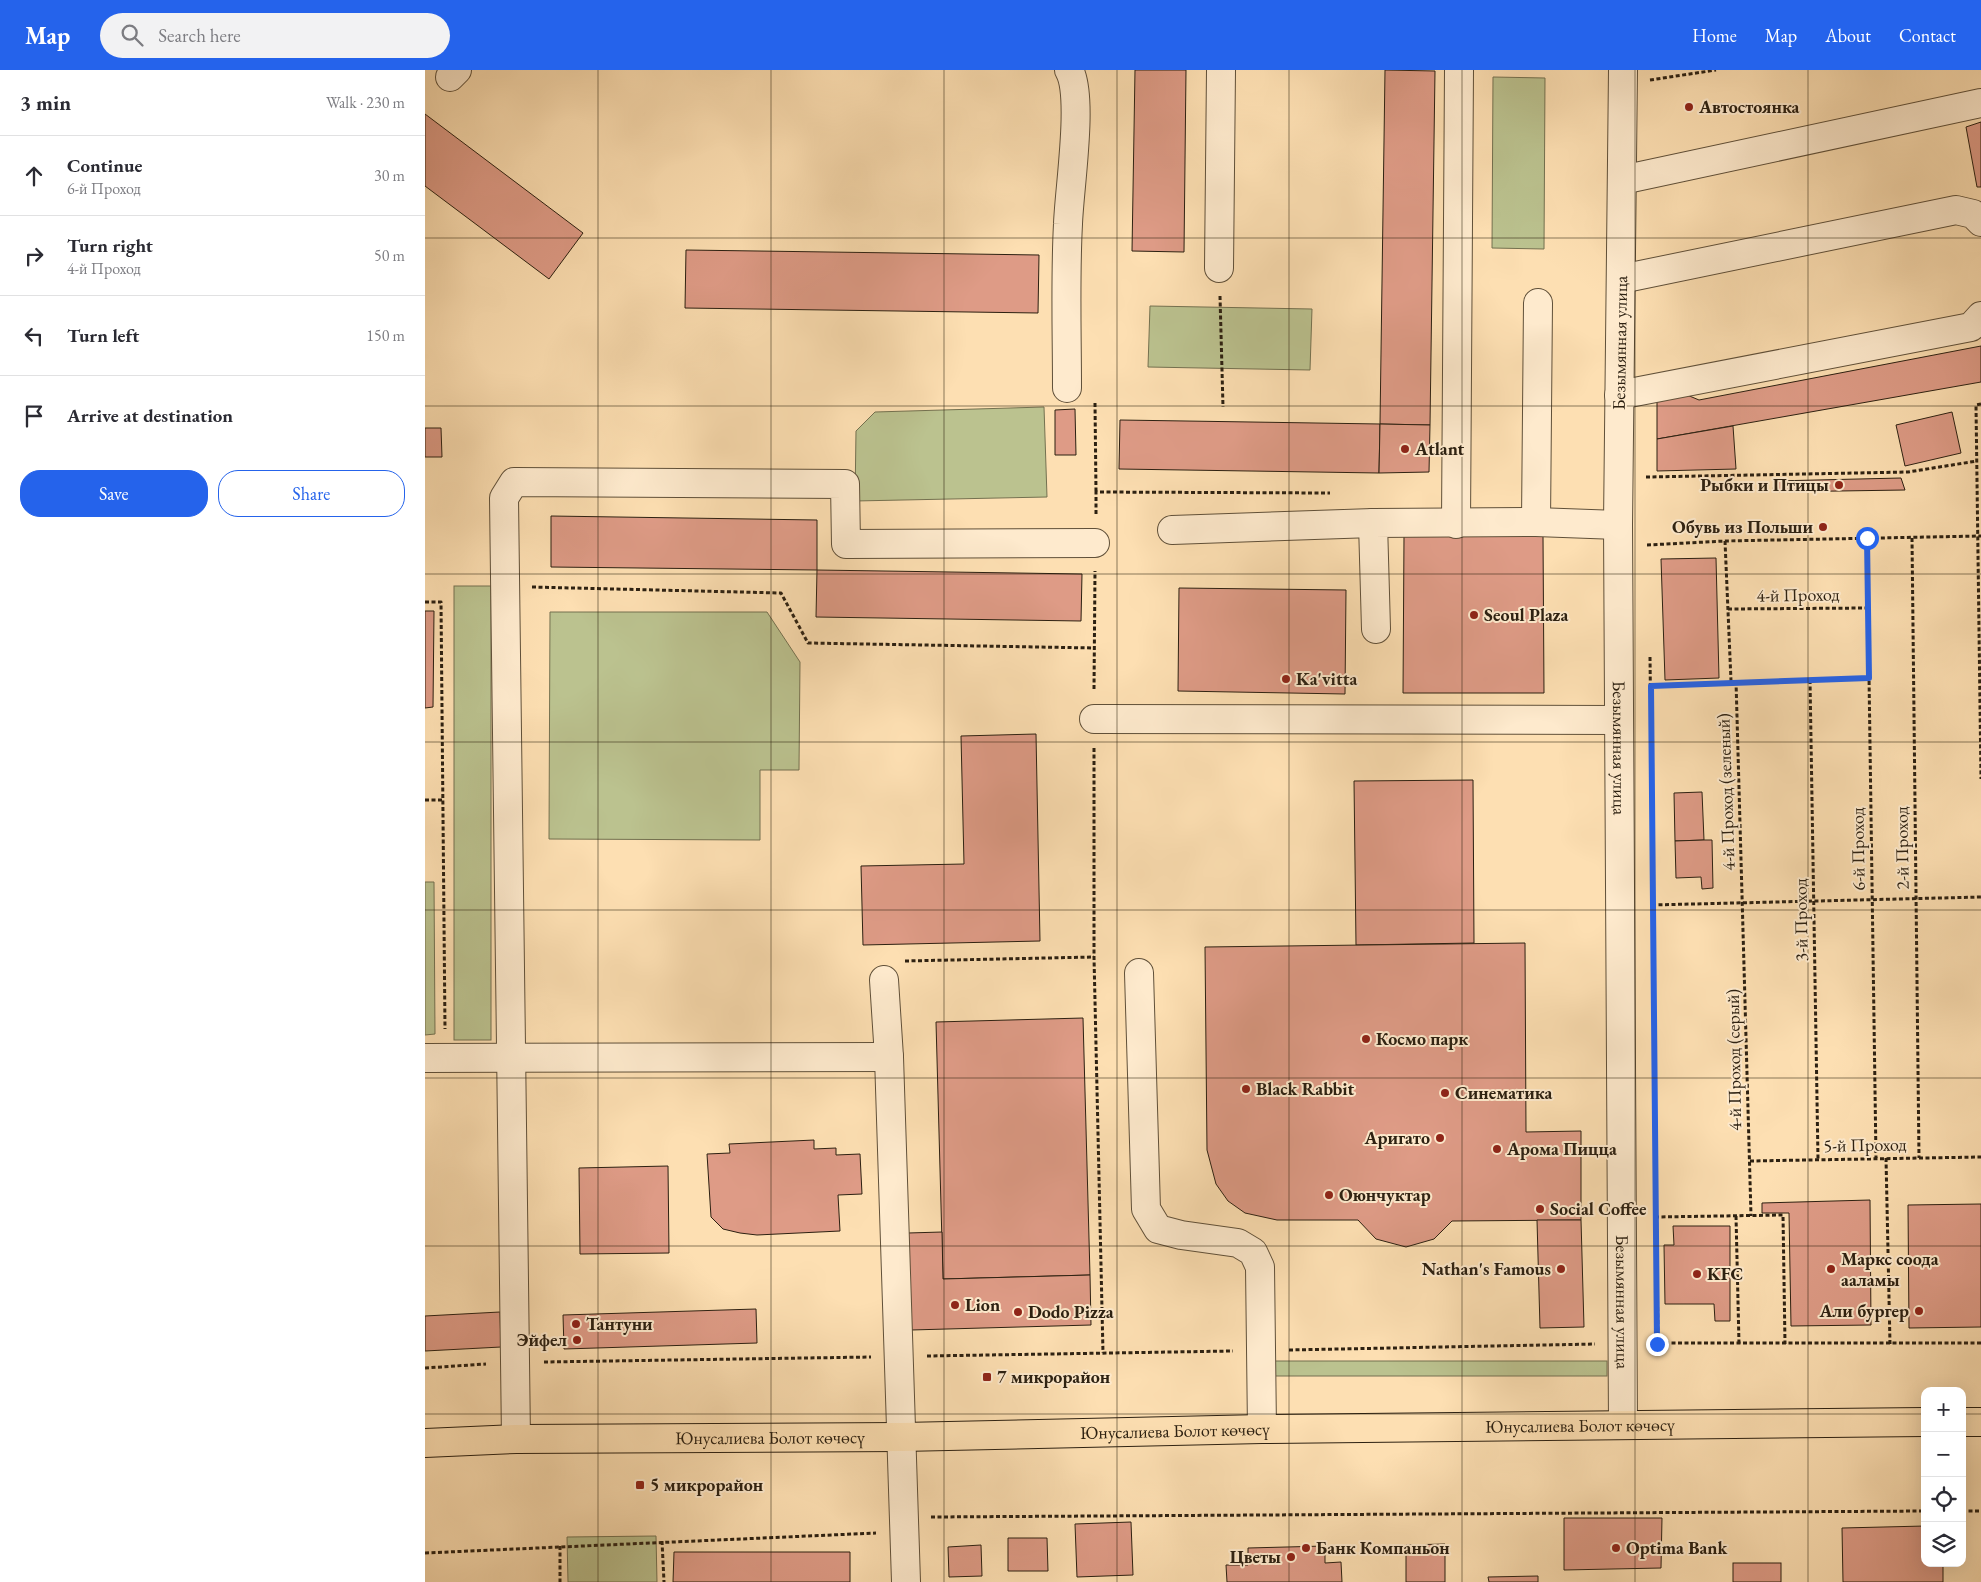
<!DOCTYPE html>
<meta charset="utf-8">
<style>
body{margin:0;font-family:"EB Garamond",serif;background:#f2f2f3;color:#2b2b33}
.controls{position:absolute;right:15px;bottom:15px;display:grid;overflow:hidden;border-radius:10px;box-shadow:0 5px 20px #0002}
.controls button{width:45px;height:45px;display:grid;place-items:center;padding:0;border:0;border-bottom:1px solid #e1e1e2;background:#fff;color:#2b2b33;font:25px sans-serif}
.stop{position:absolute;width:15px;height:15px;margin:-11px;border:4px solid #2563eb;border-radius:50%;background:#fff}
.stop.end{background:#2563eb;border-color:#fff;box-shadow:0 1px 5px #0008}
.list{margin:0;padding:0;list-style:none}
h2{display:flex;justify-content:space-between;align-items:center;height:65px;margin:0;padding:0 20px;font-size:21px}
h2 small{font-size:16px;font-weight:400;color:#7c7c81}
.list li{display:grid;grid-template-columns:32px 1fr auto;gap:15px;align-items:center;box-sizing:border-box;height:80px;padding:0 20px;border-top:1px solid #e1e1e2}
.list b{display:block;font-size:19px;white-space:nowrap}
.list p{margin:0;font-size:16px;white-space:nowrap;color:#7c7c81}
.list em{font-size:16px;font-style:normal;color:#7c7c81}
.actions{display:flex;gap:10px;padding:15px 20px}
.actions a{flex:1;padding:11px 0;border:1px solid #2563eb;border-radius:20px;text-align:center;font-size:18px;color:#2563eb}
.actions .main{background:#2563eb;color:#fff}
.icon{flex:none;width:28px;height:28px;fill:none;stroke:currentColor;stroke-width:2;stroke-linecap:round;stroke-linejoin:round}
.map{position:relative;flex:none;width:1556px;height:1512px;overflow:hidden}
header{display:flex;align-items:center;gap:30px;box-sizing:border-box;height:70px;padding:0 25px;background:#2563eb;color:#fff}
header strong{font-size:24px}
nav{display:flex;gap:28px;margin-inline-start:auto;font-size:18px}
.search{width:350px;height:45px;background:#f2f2f3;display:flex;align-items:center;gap:12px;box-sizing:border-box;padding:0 18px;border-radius:28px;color:#7c7c81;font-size:19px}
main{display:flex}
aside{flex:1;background:#fff}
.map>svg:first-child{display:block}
.green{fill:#bbc28f;stroke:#747150}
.building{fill:#de9b86;stroke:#2c2011}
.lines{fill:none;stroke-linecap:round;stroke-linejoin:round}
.minor-casing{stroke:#605039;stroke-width:30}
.major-casing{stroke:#2c2011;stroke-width:30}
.path{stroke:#2c2011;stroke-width:3;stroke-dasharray:4 2.5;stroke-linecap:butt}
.minor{stroke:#feeacd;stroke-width:28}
.major{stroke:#fddfb2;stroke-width:28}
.route{stroke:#2563eb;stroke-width:6}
.grid{fill:none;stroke:#2c2011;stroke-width:1;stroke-opacity:0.55}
.poi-dot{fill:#8f2418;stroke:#feeacd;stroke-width:2}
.labels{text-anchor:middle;stroke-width:4;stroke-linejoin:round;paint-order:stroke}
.poi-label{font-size:18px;font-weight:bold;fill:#2c2011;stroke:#feeacd;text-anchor:start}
.street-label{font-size:18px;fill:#2c2011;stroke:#feeacd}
</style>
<header>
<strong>Map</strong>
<div class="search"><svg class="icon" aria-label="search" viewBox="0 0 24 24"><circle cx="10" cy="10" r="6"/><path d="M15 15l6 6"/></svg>Search here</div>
<nav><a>Home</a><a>Map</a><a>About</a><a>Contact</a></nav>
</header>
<main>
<aside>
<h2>3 min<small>Walk · 230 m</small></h2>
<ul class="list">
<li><svg class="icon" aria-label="ahead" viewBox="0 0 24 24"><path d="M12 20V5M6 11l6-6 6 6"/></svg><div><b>Continue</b><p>6-й Проход</p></div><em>30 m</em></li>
<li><svg class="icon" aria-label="right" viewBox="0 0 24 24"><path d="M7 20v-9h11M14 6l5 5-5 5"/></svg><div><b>Turn right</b><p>4-й Проход</p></div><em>50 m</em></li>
<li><svg class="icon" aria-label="left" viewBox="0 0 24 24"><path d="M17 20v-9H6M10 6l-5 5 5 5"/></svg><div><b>Turn left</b></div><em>150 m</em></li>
<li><svg class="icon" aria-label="arrive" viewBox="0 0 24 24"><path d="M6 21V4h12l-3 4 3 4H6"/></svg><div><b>Arrive at destination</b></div></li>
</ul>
<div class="actions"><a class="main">Save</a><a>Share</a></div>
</aside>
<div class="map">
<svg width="1556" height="1512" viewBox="0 0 1556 1512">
<rect width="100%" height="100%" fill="#fddfb2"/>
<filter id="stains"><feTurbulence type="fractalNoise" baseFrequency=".004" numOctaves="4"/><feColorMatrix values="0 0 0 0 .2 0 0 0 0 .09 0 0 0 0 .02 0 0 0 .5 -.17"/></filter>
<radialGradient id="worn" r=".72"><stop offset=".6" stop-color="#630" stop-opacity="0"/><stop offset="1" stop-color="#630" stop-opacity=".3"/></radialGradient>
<!-- green -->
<g class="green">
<polygon points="1068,7 1120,8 1119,179 1067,178"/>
<polygon points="725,236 887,239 885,300 723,297"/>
<polygon points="619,337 622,427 430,431 431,361 450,342"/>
<rect x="29" y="516" width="37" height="454"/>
<polygon points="125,542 342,542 375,592 374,700 335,700 335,770 124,769"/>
<polygon points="9,812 10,964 0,965 0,812"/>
<rect x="847" y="1291" width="335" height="15"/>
<polygon points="231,1466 232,1512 143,1512 142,1467"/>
</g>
<!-- building -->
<g class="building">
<polygon points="710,0 761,0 759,182 707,181"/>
<polygon points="960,0 1010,1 1005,355 955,354"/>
<polygon points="0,44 158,163 124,209 0,116"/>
<polygon points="1556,52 1556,117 1552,117 1541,57"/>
<polygon points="261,180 614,185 613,243 260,238"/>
<polygon points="1556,276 1556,312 1232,369 1232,328 1255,322 1274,330"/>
<polygon points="650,339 651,385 630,385 630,340"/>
<polygon points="1527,342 1536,383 1480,396 1471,355"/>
<polygon points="695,350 955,354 954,403 694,399"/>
<polygon points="955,354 1005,355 1004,402 954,403"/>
<polygon points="1308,356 1311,399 1232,401 1232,369"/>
<polygon points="0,358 16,358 17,387 0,387"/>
<polygon points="1476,408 1480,420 1348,422 1349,411"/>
<polygon points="126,446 392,450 392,500 126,497"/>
<polygon points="979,466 1118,466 1119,623 978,623"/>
<polygon points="1291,488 1294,608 1240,610 1236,489"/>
<polygon points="392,500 657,504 656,551 391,547"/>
<polygon points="754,518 921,520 920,624 753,621"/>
<polygon points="0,541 9,541 8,637 0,638"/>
<polygon points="611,664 615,871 438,875 436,796 539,794 536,666"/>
<polygon points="1048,710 1049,873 931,875 929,711"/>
<polygon points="1277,722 1279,770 1250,771 1249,723"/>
<polygon points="1279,770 1287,770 1288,818 1277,819 1276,807 1251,808 1250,771"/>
<polygon points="1100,873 1101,1062 1156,1061 1156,1150 1027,1151 1009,1169 981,1177 951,1169 933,1150 852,1150 820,1143 803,1131 791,1114 782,1080 780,877"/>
<polygon points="658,948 665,1205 518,1209 511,952"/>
<polygon points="389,1070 389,1079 411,1078 411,1085 435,1084 437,1124 413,1125 415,1161 332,1165 315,1163 298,1159 286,1147 282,1084 305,1083 304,1074"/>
<polygon points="243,1096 244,1183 155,1184 154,1098"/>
<polygon points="1445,1130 1446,1255 1366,1256 1364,1143 1337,1143 1337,1133"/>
<polygon points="1556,1134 1556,1257 1484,1258 1483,1135"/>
<polygon points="1112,1150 1156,1150 1159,1257 1115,1258"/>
<polygon points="1248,1156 1305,1156 1305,1251 1290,1251 1289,1234 1240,1234 1239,1175 1249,1175"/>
<polygon points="517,1162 518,1209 665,1205 666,1255 486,1260 483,1163"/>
<polygon points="331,1239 332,1273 139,1279 138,1245"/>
<polygon points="75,1242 76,1277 0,1281 0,1246"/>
<polygon points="1139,1448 1237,1448 1236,1498 1139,1500"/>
<polygon points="706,1452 708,1505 652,1507 650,1454"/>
<polygon points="1500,1456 1500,1493 1518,1493 1518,1512 1418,1512 1417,1458"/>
<polygon points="583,1468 622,1468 623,1501 583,1501"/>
<polygon points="1020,1474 1020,1512 981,1512 981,1475"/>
<polygon points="556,1475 557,1506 524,1507 523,1477"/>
<polygon points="900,1476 900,1493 916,1492 917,1512 802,1512 801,1495 823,1495 823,1478"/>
<polygon points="249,1482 425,1482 425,1512 248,1512"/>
<rect x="1308" y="1493" width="48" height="19"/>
<polygon points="1113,1506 1113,1512 1064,1512 1063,1507"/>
</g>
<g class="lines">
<!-- minor casing -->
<g class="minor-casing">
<g id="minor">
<path id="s1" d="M1198,0L1193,455L1198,1355"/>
<polyline points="25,7 32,0"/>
<polyline points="1197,110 1556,33"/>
<polyline points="794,198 796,0"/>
<polyline points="1196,209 1531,140 1548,144 1556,152"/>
<path d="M642,318C642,263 640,209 643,154C644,120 659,26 644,0"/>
<polyline points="1194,325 1546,257 1556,246"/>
<polyline points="1111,452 1113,233"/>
<polyline points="1031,454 1034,0"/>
<polyline points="747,460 948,453"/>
<polyline points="951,559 948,453 1111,452 1193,455"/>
<polyline points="669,649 1194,650"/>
<polyline points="714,903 721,1139 733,1159 756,1165 813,1173 828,1182 835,1197 837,1359"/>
<polyline points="459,910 464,987 481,1512"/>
<polyline points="0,988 464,987"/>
<polyline points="91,1369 79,428 89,412 420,414 421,474 670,473"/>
</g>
</g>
<!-- major casing -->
<g class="major-casing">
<g id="major">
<polyline points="1537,1352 1556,1352"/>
<path id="s2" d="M0,1373L91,1369L477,1367L837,1359L1500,1352"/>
</g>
</g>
<!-- path -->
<g class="path">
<polyline points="1225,10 1291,0"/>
<polyline points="795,226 798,337"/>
<polyline points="670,333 671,422"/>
<polyline points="1556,334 1551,335 1556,709"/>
<polyline points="1221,407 1483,402 1552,391"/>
<polyline points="671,444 671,422 905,423"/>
<polyline points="1442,468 1451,1088"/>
<polyline points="1487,468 1494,1088"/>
<polyline points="1300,471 1306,611"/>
<polyline points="1222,475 1300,471 1556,466"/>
<polyline points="107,517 356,523 383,573 670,578"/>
<polyline points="0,532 16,532 20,959"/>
<polyline points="1303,539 1443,538"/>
<polyline points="1225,587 1233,1273"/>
<polyline points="1385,610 1393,1089"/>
<polyline points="1311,611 1326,1146"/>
<polyline points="1225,616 1444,608"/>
<polyline points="669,619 670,501"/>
<polyline points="669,678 669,887 678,1283"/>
<polyline points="0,730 18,730"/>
<polyline points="1227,835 1556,827"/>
<polyline points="480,891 669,887"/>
<polyline points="1461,1088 1465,1274"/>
<polyline points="1325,1091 1556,1087"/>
<polyline points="1311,1146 1314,1274"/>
<polyline points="1230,1147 1358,1145 1360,1274"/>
<polyline points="1227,1273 1556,1273"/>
<polyline points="864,1280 1170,1274"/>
<polyline points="502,1286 808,1281"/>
<polyline points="119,1292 446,1287"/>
<polyline points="0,1298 61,1294"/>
<polyline points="1537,1441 1556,1441"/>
<polyline points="506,1447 1500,1441"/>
<polyline points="237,1471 239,1512"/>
<polyline points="135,1476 135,1512"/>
<polyline points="0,1483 451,1463"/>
</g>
<!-- minor -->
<use href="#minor" class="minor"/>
<!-- major -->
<use href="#major" class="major"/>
</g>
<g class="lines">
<!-- route -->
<polyline class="route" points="1232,1274 1226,616 1444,608 1442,468"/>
</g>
<!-- grid -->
<path class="grid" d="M173,0V1512M346,0V1512M519,0V1512M692,0V1512M864,0V1512M1037,0V1512M1210,0V1512M1383,0V1512M0,168H1556M0,336H1556M0,504H1556M0,672H1556M0,840H1556M0,1008H1556M0,1176H1556M0,1344H1500M1537,1344H1556"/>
<!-- markers -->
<g class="poi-dot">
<circle cx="1264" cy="37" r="5"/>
<circle cx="980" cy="379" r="5"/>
<circle cx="1414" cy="415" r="5"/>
<circle cx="1398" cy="457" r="5"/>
<circle cx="1049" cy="545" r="5"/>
<circle cx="861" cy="609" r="5"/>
<circle cx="941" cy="969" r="5"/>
<circle cx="821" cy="1019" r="5"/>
<circle cx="1020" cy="1023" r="5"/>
<circle cx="1015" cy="1068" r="5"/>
<circle cx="1072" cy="1079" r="5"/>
<circle cx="904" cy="1125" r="5"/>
<circle cx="1115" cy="1139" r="5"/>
<circle cx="1136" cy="1199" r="5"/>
<circle cx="1406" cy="1199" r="5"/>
<circle cx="1272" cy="1204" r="5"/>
<circle cx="530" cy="1235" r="5"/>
<circle cx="1494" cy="1241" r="5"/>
<circle cx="593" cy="1242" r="5"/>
<circle cx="151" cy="1254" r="5"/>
<circle cx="152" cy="1270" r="5"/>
<rect x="557" y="1302" width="10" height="10" rx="2.5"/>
<rect x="210" y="1410" width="10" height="10" rx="2.5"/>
<circle cx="881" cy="1478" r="5"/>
<circle cx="1191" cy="1478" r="5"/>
<circle cx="866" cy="1487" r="5"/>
</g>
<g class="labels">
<!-- poi labels -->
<g class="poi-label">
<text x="1274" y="43">Автостоянка</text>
<text x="990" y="385">Atlant</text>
<text x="1404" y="421" text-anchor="end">Рыбки и Птицы</text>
<text x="1388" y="463" text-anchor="end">Обувь из Польши</text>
<text x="1059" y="551">Seoul Plaza</text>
<text x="871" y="615">Ka'vitta</text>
<text x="951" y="975">Космо парк</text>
<text x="831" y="1025">Black Rabbit</text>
<text x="1030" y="1029">Синематика</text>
<text x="1005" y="1074" text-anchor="end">Аригато</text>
<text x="1082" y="1085">Арома Пицца</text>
<text x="914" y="1131">Оюнчуктар</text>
<text x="1125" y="1145">Social Coffee</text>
<text x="1416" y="1195">Маркс соода<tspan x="1416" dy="21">ааламы</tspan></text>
<text x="1126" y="1205" text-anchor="end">Nathan's Famous</text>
<text x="1282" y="1210">KFC</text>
<text x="540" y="1241">Lion</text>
<text x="1484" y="1247" text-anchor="end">Али бургер</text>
<text x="603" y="1248">Dodo Pizza</text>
<text x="161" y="1260">Тантуни</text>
<text x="142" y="1276" text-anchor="end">Эйфел</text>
<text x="572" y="1313">7 микрорайон</text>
<text x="225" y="1421">5 микрорайон</text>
<text x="891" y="1484">Банк Компаньон</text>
<text x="1201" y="1484">Optima Bank</text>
<text x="856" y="1493" text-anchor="end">Цветы</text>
</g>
<!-- street labels -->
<g class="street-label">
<text transform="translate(1195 273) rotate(-89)" y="6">Безымянная улица</text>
<text transform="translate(1373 525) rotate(-1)" y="6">4-й Проход</text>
<text dy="6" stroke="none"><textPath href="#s1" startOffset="678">Безымянная улица</textPath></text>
<text transform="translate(1301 722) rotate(-92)" y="6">4-й Проход (зеленый)</text>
<text transform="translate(1477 778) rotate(-91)" y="6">2-й Проход</text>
<text transform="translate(1433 779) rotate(-91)" y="6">6-й Проход</text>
<text transform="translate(1376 850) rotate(-91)" y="6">3-й Проход</text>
<text transform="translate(1309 990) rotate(-91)" y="6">4-й Проход (серый)</text>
<text transform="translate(1440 1075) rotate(-1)" y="6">5-й Проход</text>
<text dy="6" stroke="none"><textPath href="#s1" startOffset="1232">Безымянная улица</textPath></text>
<text dy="6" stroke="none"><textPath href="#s2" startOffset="1155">Юнусалиева Болот көчөсү</textPath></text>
<text dy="6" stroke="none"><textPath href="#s2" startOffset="750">Юнусалиева Болот көчөсү</textPath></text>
<text dy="6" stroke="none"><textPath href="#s2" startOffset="345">Юнусалиева Болот көчөсү</textPath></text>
</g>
</g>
<rect width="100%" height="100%" filter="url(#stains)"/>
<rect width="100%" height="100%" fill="url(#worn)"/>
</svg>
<div class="controls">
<button>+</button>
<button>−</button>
<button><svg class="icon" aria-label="locate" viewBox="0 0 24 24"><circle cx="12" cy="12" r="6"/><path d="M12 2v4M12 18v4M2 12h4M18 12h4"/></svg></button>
<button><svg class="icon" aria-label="layers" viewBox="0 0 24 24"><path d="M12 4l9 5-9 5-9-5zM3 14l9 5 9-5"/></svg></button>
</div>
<div class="stop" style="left:1442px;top:468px"></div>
<div class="stop end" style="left:1232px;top:1274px"></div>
</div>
</main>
